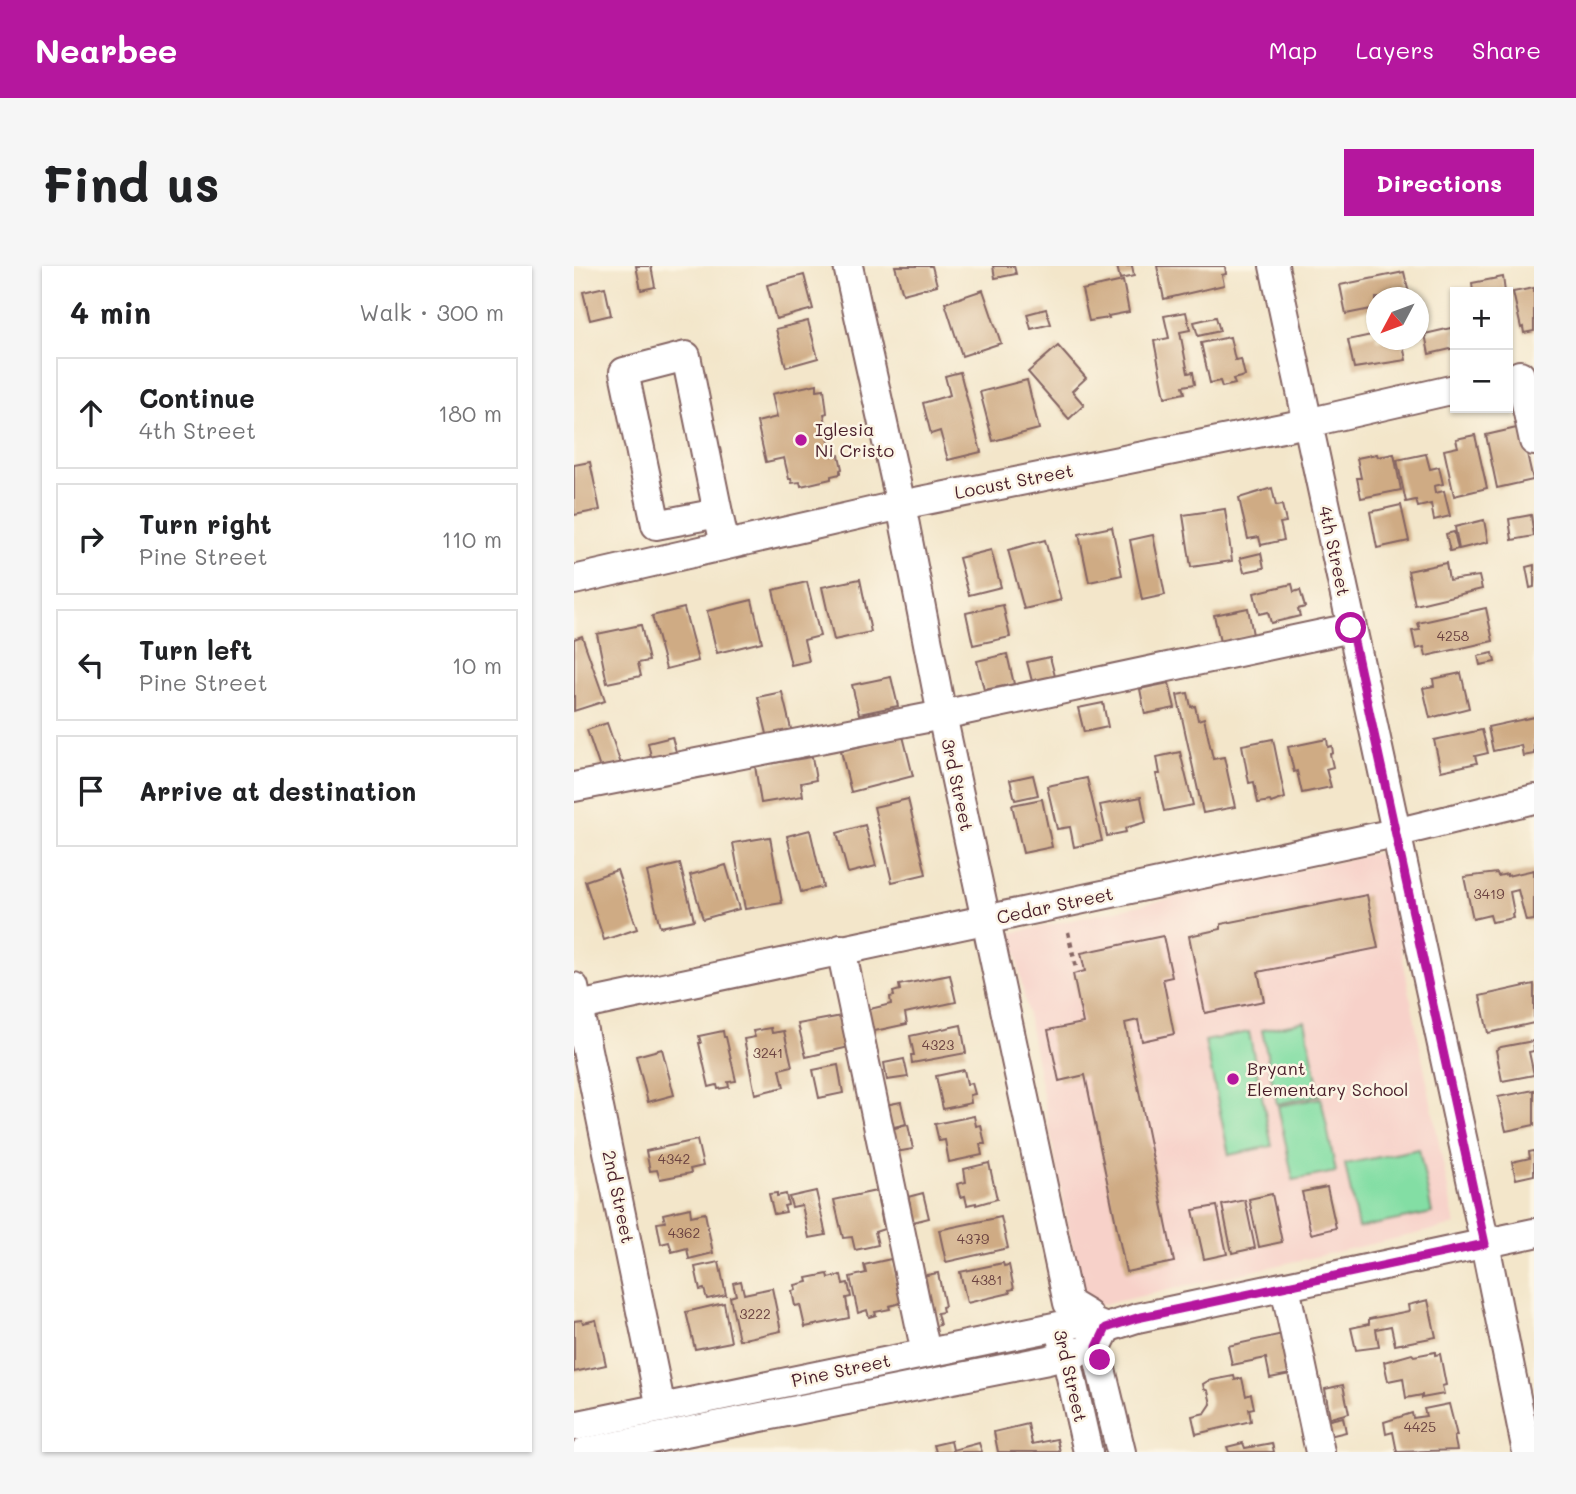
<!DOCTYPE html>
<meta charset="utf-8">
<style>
body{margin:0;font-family:Mali,sans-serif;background:#f6f6f6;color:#202124}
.controls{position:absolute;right:21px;top:21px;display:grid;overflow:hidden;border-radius:0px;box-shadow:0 2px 5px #0004}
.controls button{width:63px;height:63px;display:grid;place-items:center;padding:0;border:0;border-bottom:2px solid #e0e0e0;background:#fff;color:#202124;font:35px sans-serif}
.compass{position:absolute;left:792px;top:21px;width:63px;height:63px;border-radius:50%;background:#fff;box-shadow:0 2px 5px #0004;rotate:229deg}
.stop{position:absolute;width:21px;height:21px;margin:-16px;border:5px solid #b5179e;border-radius:50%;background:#fff}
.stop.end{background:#b5179e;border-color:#fff;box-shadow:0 2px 7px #0008}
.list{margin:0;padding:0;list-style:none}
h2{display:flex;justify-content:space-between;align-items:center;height:91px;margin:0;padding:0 28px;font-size:30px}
h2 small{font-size:23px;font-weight:400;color:#757577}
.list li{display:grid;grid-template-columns:46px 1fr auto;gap:21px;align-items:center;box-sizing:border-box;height:112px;margin:0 14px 14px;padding:0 14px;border:2px solid #e0e0e0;border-radius:0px}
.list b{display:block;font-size:26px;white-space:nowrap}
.list p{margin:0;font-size:23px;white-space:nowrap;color:#757577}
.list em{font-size:23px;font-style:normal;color:#757577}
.icon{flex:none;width:38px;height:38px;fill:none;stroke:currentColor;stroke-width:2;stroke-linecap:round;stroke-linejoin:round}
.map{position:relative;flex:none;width:960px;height:1186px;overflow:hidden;border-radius:0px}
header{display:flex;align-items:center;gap:42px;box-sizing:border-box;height:98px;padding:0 35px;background:#b5179e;color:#fff}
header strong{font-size:33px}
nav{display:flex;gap:38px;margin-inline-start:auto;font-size:24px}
.intro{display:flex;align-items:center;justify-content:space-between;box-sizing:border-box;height:168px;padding:0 42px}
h1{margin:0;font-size:49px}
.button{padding:18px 32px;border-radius:0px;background:#b5179e;color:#fff;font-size:24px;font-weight:700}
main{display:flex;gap:42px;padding:0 42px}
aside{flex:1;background:#fff;border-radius:0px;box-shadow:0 2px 5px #0004}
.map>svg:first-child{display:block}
.built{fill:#f7d1c9}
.green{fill:#83dea4;stroke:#667e68;stroke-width:2}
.building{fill:#cfab84}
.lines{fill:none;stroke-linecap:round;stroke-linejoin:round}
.minor-casing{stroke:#856563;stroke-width:32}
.path{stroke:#856563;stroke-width:4.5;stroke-dasharray:5 5;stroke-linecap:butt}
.minor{stroke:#fff;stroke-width:28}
.route{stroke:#b5179e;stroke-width:9}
.poi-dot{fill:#b5179e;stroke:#fcf5e5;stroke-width:2.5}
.labels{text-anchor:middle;stroke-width:5;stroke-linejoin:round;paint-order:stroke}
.number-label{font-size:14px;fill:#6b4241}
.poi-label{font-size:18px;fill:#4a1f2b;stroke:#fcf5e5;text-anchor:start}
.street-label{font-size:18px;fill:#4a1f2b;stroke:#fcf5e5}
</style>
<header>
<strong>Nearbee</strong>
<nav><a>Map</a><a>Layers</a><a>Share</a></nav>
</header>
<div class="intro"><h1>Find us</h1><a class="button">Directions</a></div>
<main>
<aside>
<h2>4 min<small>Walk · 300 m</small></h2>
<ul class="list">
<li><svg class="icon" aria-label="ahead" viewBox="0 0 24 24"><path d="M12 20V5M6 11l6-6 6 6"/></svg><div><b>Continue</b><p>4th Street</p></div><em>180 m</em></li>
<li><svg class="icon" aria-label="right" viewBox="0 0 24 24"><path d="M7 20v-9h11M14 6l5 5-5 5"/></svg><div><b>Turn right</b><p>Pine Street</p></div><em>110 m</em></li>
<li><svg class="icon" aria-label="left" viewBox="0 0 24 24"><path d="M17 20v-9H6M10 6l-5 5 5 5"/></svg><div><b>Turn left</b><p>Pine Street</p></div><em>10 m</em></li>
<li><svg class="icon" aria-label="arrive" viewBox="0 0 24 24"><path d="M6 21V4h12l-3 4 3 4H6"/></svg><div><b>Arrive at destination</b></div></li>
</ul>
</aside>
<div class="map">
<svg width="960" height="1186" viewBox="0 0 960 1186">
<rect width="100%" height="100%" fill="#fcf5e5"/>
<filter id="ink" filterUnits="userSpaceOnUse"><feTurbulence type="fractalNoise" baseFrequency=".0143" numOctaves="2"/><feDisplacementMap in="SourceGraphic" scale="14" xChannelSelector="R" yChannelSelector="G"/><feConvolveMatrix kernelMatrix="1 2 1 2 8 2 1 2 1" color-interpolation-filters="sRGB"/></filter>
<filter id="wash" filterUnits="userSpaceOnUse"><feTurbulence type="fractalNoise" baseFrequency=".00686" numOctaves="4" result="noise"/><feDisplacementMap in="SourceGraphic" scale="28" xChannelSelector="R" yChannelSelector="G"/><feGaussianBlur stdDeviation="1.57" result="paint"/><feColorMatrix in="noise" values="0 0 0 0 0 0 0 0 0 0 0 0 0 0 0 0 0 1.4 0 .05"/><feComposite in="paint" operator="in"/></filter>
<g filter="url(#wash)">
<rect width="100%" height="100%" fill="#f3e6ca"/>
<!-- built -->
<polygon class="built" points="808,586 881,959 510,1043 438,667"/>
<!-- green -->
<g class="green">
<polygon points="731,755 746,829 703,838 688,764"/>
<polygon points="675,766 698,880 655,889 631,775"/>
<polygon points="747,832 762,906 719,914 704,840"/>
<polygon points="845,883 858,947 784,962 771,898"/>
</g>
<g id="blocks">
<!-- building -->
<g class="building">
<polygon points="62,0 77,0 81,21 67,24"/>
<polygon points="321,0 358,0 363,19 329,28"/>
<polygon points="419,0 440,0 442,8 421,12"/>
<polygon points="543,0 558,0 560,10 546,13"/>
<polygon points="583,0 651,0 652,8 648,9 650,19 590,33"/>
<polygon points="830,6 836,32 802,32 802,42 772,48 766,19"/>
<polygon points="230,9 239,43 202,53 193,19"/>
<polygon points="929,11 931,26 899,26 898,17"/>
<polygon points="549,15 555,46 534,50 535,52 515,55 508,24"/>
<polygon points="31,21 37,49 16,54 9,26"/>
<polygon points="960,22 960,65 950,67 949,61 947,62 939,26"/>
<polygon points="409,24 427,77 388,90 371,37"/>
<polygon points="472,43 477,58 457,63 453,48"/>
<polygon points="612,46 616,64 606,66 614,107 619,106 621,118 609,120 611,127 591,131 580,75 595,72 590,50"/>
<polygon points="642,51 646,65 624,70 620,56"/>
<polygon points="234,55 244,92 212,101 202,63"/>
<polygon points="881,61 881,82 855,88 851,68"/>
<polygon points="802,68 802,74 828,74 832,94 780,102 774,74"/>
<polygon points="656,71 661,94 667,93 671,110 659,113 661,118 648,121 646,115 636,117 627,77"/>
<polygon points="484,80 512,112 498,125 510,139 495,153 454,106"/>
<polygon points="386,106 407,186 374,194 366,165 357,168 349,137 376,129 371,110"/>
<polygon points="453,114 465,163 419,175 406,126"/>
<polygon points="243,118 243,124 250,123 253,147 250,148 258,190 265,189 268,203 266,204 266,208 257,210 257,213 227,220 226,216 218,217 217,213 215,213 210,192 192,196 183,156 203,151 198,128"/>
<polygon points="947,161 959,214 923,222 912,169"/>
<polygon points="901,169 913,222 880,230 870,184 884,181 882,173"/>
<polygon points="803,188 804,191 820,188 827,224 787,232 783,212 787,212 783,192"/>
<polygon points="852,188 856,203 865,201 869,218 860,220 861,227 870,225 876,250 860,254 857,238 844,241 842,234 832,236 823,194"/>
<polygon points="16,196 26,244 0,249 0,199"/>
<polygon points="698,222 702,240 708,239 712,256 706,257 710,274 687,279 685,271 674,273 665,232"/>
<polygon points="827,239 835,275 803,282 796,246"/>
<polygon points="651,243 658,295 617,301 609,249"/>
<polygon points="957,249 960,270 938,274 935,253"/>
<polygon points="910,254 914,276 885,283 881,261"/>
<polygon points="538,261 548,309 515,316 505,268"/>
<polygon points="880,266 884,283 876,285 872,268"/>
<polygon points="579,269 591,329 568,334 556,274"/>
<polygon points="471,274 487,334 450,343 434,284"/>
<polygon points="417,284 427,321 395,329 385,292"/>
<polygon points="687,287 690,302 670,306 666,292"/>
<polygon points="872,297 875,314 905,310 908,323 841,339 834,305"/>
<polygon points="960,299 960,321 956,322 952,301"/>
<polygon points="286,313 297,366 260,374 248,321"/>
<polygon points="233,316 246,370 230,374 235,395 217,399 199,324"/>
<polygon points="718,318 720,326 726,324 731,341 724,343 726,350 697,357 694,346 685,348 680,327"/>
<polygon points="178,334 188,376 143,387 133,345"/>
<polygon points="429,339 436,371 399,379 392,347"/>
<polygon points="110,342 124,395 92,403 78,350"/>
<polygon points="674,342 679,369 646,376 640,349"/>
<polygon points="912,342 919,375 852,390 850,381 842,383 838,365 846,364 844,357"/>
<polygon points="67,359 75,395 64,397 67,410 33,417 23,368"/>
<polygon points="8,370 31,435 0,445 0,373"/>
<polygon points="919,387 921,396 906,399 904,390"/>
<polygon points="433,388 440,418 410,424 403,395"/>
<polygon points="476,391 482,414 459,419 453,396"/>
<polygon points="887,407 895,442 856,452 849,422 860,420 859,413"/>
<polygon points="317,411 324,440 285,448 278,419"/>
<polygon points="595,417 601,442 571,448 566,423"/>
<polygon points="208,426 218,467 194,472 184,431"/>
<polygon points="614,427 617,441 621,440 624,454 630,452 639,493 650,491 661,541 629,547 603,429"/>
<polygon points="529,437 534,461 510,466 504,442"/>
<polygon points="960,451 960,488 949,490 947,479 919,485 914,461"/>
<polygon points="33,457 49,504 29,511 13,464"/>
<polygon points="908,464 914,487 901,490 903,497 867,505 860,474"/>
<polygon points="329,470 339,510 277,526 267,485"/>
<polygon points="98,471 104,493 79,499 74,477"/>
<polygon points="699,473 711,532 697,537 696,535 684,537 680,516 675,517 668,479"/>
<polygon points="753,473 754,481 758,480 759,487 756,488 759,501 752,503 757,521 728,527 723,505 720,506 714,481"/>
<polygon points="606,486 619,539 590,545 582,508 586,508 583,491"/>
<polygon points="238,491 242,514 227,517 229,530 187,537 181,500"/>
<polygon points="459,509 464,529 441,534 436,514"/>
<polygon points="513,512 528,575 500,581 496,561 483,563 473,520"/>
<polygon points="567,531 572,556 551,562 552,566 533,570 526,539"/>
<polygon points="334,533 352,608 318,616 300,541"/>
<polygon points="468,533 478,581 449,587 438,539"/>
<polygon points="291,559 302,600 274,607 263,567"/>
<polygon points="236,564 249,621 227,626 213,570"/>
<polygon points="196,571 208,637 171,643 159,577"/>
<polygon points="106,598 120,654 86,661 73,606"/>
<polygon points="152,599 165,643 129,653 116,609"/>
<polygon points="43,604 63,663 30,674 11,615"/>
<polygon points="960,604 960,654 952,655 944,624 936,626 940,647 938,648 939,652 918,656 916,649 899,653 890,611 923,607 924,610 933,608 933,610"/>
<polygon points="793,629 804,682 684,706 690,735 631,747 615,670 647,663 647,658"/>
<polygon points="589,670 598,711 589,713 600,768 568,775 564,754 551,757 600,996 552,1006 511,809 485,815 474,764 509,757 499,708 511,705 507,687"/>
<polygon points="376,709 382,736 331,747 333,758 296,766 292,744 317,738 316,731 320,730 319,726 326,724 325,719"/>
<polygon points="960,718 960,757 914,767 906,730"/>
<polygon points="268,750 275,781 232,791 224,758"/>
<polygon points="387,759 392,787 338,797 337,789 340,789 336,770"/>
<polygon points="197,762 198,767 210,765 218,800 206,803 210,821 181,828 170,773 181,771 179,765"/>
<polygon points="149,765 150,771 152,771 162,815 154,816 155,821 144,823 143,819 135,821 125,777 127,777 125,770"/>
<polygon points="959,775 960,785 955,786 960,809 928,815 922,784 927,781"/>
<polygon points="88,783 100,829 74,836 62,790"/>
<polygon points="330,793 334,811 313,814 310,797"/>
<polygon points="264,799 269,827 245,832 239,804"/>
<polygon points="390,804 393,818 398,817 401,828 396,829 397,837 369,843 362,810"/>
<polygon points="960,824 960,859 932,865 924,831"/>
<polygon points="327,836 332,858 312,863 306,840"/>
<polygon points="400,850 402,860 407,859 411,878 406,878 408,889 375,896 371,874 365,875 361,858"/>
<polygon points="334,859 339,883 316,887 312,864"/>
<polygon points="123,874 129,900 116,903 117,907 86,913 83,904 76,905 72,885"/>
<polygon points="960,885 960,909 942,913 938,896 956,892 955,886"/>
<polygon points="415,897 423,933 402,939 402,937 393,939 391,930 386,931 383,918 392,916 390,903"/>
<polygon points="753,921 762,962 737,968 728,926"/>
<polygon points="242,925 252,969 235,972 228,939 218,941 215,931"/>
<polygon points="302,925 310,963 301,966 304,979 281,984 278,971 269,972 260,934"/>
<polygon points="203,927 203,930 212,928 214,939 210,940 212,946 200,948 195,928"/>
<polygon points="349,927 355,952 331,958 327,939 336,937 334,931"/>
<polygon points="698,928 708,976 685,981 675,933"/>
<polygon points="671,934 681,982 658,987 648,939"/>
<polygon points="643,940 653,988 630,993 619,944"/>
<polygon points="116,942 117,950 131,947 139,987 115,993 113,982 98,986 95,976 87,978 83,957 91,956 89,948"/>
<polygon points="427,951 434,982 372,996 365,964"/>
<polygon points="317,993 327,1037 315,1040 316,1043 301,1046 302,1049 295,1051 293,1044 284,1047 276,1011 292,1007 290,999"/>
<polygon points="145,996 152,1029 133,1033 130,1023 126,1024 121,1001"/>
<polygon points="429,997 430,1000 435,999 440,1023 435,1024 436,1027 393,1037 386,1006"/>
<polygon points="364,1007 371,1040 368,1041 369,1046 363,1047 366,1059 353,1062 342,1011"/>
<polygon points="254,1008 255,1012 267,1009 269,1018 274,1017 277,1031 272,1032 275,1052 231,1061 226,1039 221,1040 218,1025 222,1024 221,1019 234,1016 233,1012"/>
<polygon points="167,1015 170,1028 198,1022 207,1065 165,1074 156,1031 162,1029 159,1017"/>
<polygon points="854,1034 862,1071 821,1079 817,1060 802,1063 805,1081 782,1084 777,1062 795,1058 795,1053 835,1045 834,1039"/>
<polygon points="150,1037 157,1076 121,1083 112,1046"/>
<polygon points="8,1054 9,1057 22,1054 32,1099 0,1106 0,1055"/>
<polygon points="709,1068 721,1107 696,1112 692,1092 658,1099 654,1080"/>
<polygon points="861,1086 861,1089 866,1088 872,1119 868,1120 870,1128 848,1132 848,1129 832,1132 829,1112 814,1115 810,1096 838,1088 840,1090"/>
<polygon points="660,1110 661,1114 668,1112 672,1130 677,1128 680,1142 675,1143 677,1155 622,1168 618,1150 631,1147 637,1138 634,1125 630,1123 629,1118 634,1115"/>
<polygon points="769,1119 775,1147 756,1152 751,1123"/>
<polygon points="875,1138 883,1170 880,1170 883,1184 823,1186 819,1166 812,1168 810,1156 838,1147 839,1152 852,1150 850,1143"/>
<polygon points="769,1151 772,1166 751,1171 747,1156"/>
<polygon points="454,1158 458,1178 483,1173 486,1186 424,1186 420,1166"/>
<polygon points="377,1175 379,1184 405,1177 408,1186 362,1186 360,1179"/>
<polygon points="669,1177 671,1182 698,1177 700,1186 655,1186 653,1181"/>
</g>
</g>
</g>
<g filter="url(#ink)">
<use href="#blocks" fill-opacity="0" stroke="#856563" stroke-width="2"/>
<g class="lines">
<!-- minor casing -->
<g class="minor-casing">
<g id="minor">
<polyline points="274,0 327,239 368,449 494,1037 514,1049 547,1186"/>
<polyline points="700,0 911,978 953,1186"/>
<polyline points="946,109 960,175"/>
<polyline points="144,247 82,259 50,106 112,90 144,247 151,279"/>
<polyline points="0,314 327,239 733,157 881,123"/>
<polyline points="0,521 368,449 777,362"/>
<polyline points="267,683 352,1087"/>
<polyline points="0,721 87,1142"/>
<polyline points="0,741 821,567 960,533"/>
<polyline points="711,1021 746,1186"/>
<polyline points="488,1071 514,1186"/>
<polyline points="0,1160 485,1060 515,1055 532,1062 563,1052 960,967"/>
<polyline points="11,1186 474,1094 523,1081 531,1065"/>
</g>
</g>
<!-- path -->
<polyline class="path" points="494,666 502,702"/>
<!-- minor -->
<use href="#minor" class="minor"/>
</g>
</g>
<g class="lines" filter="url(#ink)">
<!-- route -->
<polyline class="route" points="526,1094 523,1081 532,1062 563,1052 911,978 777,362"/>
</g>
<!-- markers -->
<g class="poi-dot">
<circle cx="227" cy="174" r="7"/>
<circle cx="659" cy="813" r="7"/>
</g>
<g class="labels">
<!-- number labels -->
<g class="number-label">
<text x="879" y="375">4258</text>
<text x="915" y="633">3419</text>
<text x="364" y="784">4323</text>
<text x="194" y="792">3241</text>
<text x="100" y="898">4342</text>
<text x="110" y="972">4362</text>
<text x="399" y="978">4379</text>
<text x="413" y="1019">4381</text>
<text x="181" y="1053">3222</text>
<text x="846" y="1166">4425</text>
</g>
<!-- poi labels -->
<g class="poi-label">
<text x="241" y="170">Iglesia<tspan x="241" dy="21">Ni Cristo</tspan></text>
<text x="673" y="809">Bryant<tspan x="673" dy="21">Elementary School</tspan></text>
</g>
<!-- street labels -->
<g class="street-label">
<text transform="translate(440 216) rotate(-11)" y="6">Locust Street</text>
<text transform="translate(760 285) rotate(78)" y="6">4th Street</text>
<text transform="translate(383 519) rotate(78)" y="6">3rd Street</text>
<text transform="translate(481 640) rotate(-12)" y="6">Cedar Street</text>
<text transform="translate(44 931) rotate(78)" y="6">2nd Street</text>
<text transform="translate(267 1105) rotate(-12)" y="6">Pine Street</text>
<text transform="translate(496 1110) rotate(77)" y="6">3rd Street</text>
</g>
</g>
</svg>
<div class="controls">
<button>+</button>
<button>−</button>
</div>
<svg class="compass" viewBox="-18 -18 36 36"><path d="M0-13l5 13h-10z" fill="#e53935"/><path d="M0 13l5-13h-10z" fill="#757577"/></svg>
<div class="stop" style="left:777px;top:362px"></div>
<div class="stop end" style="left:526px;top:1094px"></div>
</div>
</main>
